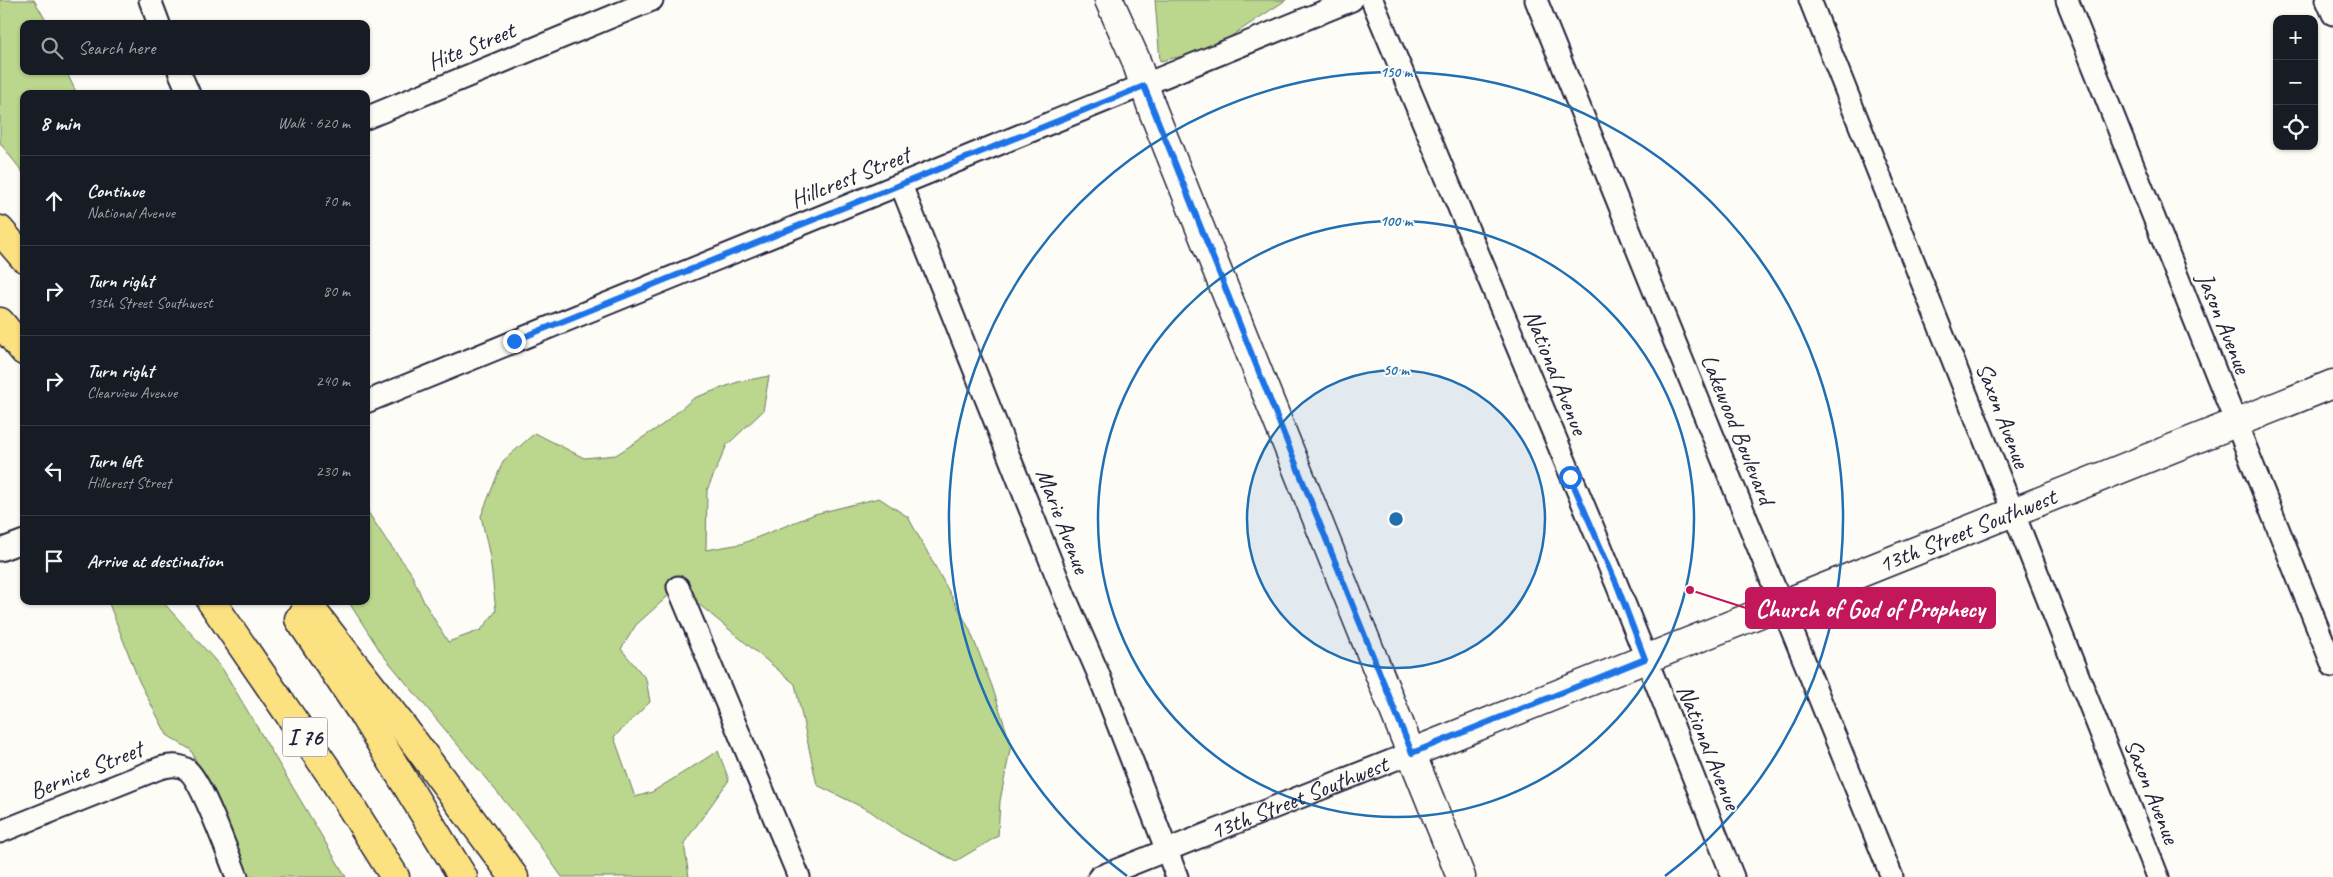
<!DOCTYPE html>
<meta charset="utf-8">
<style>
body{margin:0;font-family:Caveat,sans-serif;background:#20242c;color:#f1f3f6}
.controls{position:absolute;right:15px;top:15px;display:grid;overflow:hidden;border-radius:10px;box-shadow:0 1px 4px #0004}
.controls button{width:45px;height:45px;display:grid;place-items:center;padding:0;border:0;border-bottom:1px solid #363941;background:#171b24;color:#f1f3f6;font:25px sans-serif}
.stop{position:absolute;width:15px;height:15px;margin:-11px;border:4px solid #1a73e8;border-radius:50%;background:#fff}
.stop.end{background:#1a73e8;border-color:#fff;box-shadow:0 1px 5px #0008}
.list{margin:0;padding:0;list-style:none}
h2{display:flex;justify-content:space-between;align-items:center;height:65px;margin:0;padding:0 20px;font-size:21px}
h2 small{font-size:16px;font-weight:400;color:#9ea1a6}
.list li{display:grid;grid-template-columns:32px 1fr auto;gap:15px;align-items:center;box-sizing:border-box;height:90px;padding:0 20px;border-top:1px solid #363941}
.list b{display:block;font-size:19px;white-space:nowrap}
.list p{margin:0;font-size:16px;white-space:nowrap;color:#9ea1a6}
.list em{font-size:16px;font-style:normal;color:#9ea1a6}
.icon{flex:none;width:28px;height:28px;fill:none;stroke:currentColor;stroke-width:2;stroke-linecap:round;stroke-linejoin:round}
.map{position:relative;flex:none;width:2333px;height:877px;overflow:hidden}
.search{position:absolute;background:#171b24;box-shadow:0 1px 4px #0004;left:20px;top:20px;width:350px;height:55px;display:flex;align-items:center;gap:12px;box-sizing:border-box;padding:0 18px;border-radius:10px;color:#9ea1a6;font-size:19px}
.panel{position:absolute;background:#171b24;box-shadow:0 1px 4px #0004;left:20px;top:90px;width:350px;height:515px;border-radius:10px}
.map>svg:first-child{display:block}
.green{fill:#bbd68d;stroke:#6e7c64}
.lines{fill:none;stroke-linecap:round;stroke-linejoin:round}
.street-casing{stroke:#22223b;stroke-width:25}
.secondary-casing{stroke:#22223b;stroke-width:31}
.highway-casing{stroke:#22223b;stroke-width:31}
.street{stroke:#fdfcf7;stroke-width:21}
.secondary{stroke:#fdfcf7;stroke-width:28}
.highway{stroke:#fbe180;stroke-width:28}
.route{stroke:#1a73e8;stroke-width:6}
.ring{fill:none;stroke:#1f6fb2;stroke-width:2.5}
.labels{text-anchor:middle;stroke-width:4;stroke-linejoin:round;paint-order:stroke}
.shield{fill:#fdfcf7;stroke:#646373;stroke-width:1}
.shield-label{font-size:22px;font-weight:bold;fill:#22223b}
.street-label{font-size:24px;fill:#22223b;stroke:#fdfcf7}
.centre{fill:#1f6fb2;stroke:#fdfcf7;stroke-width:2.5}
.ring-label{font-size:15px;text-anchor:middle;font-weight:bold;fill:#1f6fb2;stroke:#fdfcf7;stroke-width:4;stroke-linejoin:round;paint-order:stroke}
.leader{fill:none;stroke:#c2185b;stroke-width:2}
.callout-dot{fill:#c2185b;stroke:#fdfcf7;stroke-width:2}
.callout{fill:#c2185b;stroke:#c2185b;stroke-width:2}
.callout-label{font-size:25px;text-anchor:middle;font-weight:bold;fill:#fff}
</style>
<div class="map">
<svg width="2333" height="877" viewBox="0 0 2333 877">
<rect width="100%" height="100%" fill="#fdfcf7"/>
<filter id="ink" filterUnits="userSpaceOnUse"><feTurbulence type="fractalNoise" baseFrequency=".02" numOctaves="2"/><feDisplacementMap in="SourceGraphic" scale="10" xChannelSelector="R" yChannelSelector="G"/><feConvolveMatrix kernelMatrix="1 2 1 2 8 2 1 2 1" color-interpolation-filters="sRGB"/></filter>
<g filter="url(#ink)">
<!-- green -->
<g class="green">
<polygon points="0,0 34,0 48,24 24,24 24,71 66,71 77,94 24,94 24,174 0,143"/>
<polygon points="1155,0 1286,0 1210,50 1160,61"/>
<polygon points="769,376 763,411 727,445 707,490 706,550 741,544 815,514 879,498 908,517 969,628 992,686 1011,745 1000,801 998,836 956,861 901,833 870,811 817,785 795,684 678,587 636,625 621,649 646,679 650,702 614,737 635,797 652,792 718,751 729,780 684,843 689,877 562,877 527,828 382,654 348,601 366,601 366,509 387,541 410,571 424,602 448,642 481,630 496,611 490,557 481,516 503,461 535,433 584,458 616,455 662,425 694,398 738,382"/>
<polygon points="108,601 162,601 222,668 346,877 249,877 191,750 167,735 139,681"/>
</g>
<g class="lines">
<!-- street casing -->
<g class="street-casing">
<g id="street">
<polyline points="150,0 159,24"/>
<polyline points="1372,0 1617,585 1733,877"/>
<polyline points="1536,0 1892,877"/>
<polyline points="1810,0 2158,877"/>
<polyline points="2067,0 2333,666"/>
<polyline points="2327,0 2333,14"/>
<polyline points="179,71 189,94"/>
<polyline points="366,118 652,0"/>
<polyline points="901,185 1065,597 1098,673 1177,877"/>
<polyline points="366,402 1352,0"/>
<polyline points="0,550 24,541"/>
<polyline points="678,587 799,877"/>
<path d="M0,832L160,768C169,766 177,764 186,769C201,778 229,857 237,877"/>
<path id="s1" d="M1099,877L1411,753"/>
</g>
</g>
<!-- secondary casing -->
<g class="secondary-casing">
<g id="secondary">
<polyline points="1109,0 1135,58 1153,111 1461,877"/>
<path id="s2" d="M1411,753L2333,384"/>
</g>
</g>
<!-- highway casing -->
<g class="highway-casing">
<g id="highway">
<polyline points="0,230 24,258"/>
<polyline points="0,322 24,351"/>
<polyline points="211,601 331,775 395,877"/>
<polyline points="305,601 403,727 514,877"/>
<polyline points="299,619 361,711 463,877"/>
</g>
</g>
<!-- street -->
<use href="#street" class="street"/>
<!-- secondary -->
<use href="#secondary" class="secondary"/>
<!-- highway -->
<use href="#highway" class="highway"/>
</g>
</g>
<g class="lines" filter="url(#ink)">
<!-- route -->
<polyline class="route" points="514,341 1144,86 1412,753 1645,659 1617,585 1570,477"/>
</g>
<!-- distance rings -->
<circle cx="1396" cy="519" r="149" fill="#1f6fb2" fill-opacity=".12"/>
<g class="ring">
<circle cx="1396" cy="519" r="149"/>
<circle cx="1396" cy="519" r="298"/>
<path d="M1127 876A447 447 0 1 1 1665 876"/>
</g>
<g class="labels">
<!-- shield labels -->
<rect class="shield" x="282.5" y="717.5" width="45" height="39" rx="4"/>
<g class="shield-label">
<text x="305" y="745">I 76</text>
</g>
<!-- street labels -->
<g class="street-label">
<text transform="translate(471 46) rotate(-22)" y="8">Hite Street</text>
<text transform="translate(850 177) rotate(-22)" y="8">Hillcrest Street</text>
<text transform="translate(2224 323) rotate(68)" y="8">Jason Avenue</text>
<text transform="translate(1556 372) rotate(68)" y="8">National Avenue</text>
<text transform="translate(2003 415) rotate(69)" y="8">Saxon Avenue</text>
<text transform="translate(1738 429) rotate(68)" y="8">Lakewood Boulevard</text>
<text transform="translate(1063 521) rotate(69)" y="8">Marie Avenue</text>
<text dy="8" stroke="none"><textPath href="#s2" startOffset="599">13th Street Southwest</textPath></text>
<text transform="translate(1709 747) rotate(68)" y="8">National Avenue</text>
<text transform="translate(86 770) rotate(-22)" y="8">Bernice Street</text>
<text transform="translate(2152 791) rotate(68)" y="8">Saxon Avenue</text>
<text dy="8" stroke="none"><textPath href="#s1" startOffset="215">13th Street Southwest</textPath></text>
</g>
</g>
<circle cx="1396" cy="519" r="8" class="centre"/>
<g class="ring-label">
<text x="1396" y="77">150 m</text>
<text x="1396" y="226">100 m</text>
<text x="1396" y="375">50 m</text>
</g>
<!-- callouts -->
<path class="leader" d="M1690 590L1746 608"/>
<circle class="callout-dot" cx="1690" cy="590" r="5"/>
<rect class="callout" x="1746" y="588" width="249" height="40" rx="5"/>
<g class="callout-label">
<text x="1870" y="617">Church of God of Prophecy</text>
</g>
</svg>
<div class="controls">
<button>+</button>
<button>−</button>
<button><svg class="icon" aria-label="locate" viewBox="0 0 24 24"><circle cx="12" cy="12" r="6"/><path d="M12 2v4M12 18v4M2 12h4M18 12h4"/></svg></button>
</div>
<div class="stop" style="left:1570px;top:477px"></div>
<div class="stop end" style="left:514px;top:341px"></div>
<div class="search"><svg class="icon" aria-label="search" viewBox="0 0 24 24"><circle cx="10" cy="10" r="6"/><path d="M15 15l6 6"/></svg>Search here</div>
<section class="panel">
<h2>8 min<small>Walk · 620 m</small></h2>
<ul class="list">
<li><svg class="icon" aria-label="ahead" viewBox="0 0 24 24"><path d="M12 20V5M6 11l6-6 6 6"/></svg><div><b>Continue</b><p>National Avenue</p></div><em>70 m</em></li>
<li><svg class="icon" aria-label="right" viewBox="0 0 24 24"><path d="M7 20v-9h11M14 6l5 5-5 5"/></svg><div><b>Turn right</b><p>13th Street Southwest</p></div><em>80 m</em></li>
<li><svg class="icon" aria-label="right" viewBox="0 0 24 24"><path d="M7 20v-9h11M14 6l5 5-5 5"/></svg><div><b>Turn right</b><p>Clearview Avenue</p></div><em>240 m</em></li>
<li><svg class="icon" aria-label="left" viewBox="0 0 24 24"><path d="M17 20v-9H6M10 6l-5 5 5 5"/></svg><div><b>Turn left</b><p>Hillcrest Street</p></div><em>230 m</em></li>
<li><svg class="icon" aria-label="arrive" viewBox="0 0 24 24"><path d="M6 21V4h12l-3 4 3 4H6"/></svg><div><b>Arrive at destination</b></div></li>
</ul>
</section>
</div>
